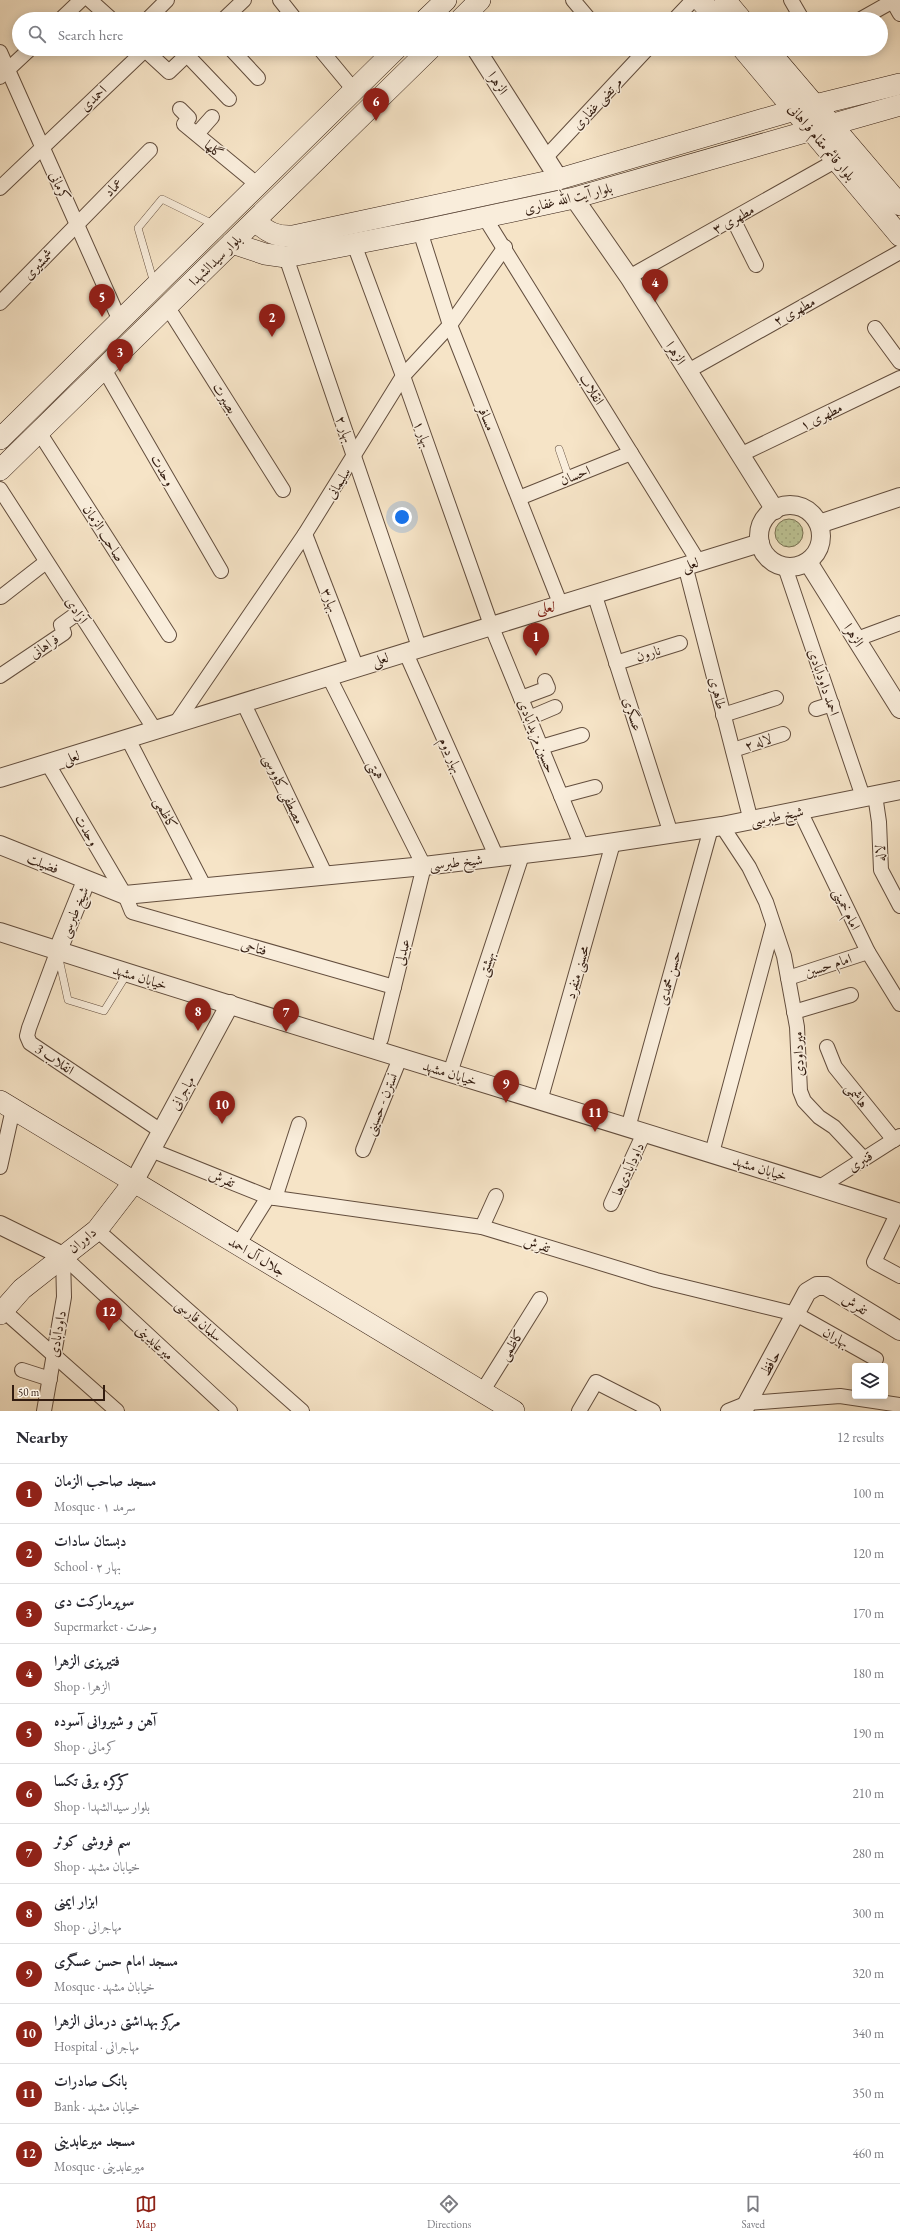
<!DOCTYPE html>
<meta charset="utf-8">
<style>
body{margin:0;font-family:"EB Garamond",Amiri,serif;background:#f7f7f7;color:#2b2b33}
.controls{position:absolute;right:12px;bottom:12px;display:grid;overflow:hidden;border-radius:4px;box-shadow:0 2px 10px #0003}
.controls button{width:36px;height:36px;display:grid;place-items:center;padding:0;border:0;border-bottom:1px solid #e1e1e2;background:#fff;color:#2b2b33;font:20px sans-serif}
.scale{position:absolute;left:12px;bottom:10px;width:93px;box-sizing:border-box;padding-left:4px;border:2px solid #321c10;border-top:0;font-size:11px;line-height:14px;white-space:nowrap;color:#321c10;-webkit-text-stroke:3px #f9eddb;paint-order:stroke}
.you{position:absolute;left:402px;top:517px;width:14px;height:14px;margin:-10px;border:3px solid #fff;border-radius:50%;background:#1a73e8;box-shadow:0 0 0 6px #1a73e833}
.badge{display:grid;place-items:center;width:26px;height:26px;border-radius:50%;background:#8f2418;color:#fff;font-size:13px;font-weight:700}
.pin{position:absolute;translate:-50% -33px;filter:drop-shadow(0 1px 2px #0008)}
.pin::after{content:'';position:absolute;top:21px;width:14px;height:12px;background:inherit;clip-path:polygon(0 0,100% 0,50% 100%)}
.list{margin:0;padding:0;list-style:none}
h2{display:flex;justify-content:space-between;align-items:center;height:52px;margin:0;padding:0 16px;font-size:17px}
h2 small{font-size:13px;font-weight:400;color:#7c7c81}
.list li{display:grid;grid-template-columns:26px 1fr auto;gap:12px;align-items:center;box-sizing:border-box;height:60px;padding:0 16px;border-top:1px solid #e1e1e2}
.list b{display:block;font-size:15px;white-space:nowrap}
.list p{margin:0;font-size:13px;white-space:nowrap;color:#7c7c81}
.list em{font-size:13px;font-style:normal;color:#7c7c81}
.icon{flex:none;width:22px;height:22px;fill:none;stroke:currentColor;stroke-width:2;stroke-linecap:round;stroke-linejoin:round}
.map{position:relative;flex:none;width:900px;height:1411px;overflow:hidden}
.search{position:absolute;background:#fff;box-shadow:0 2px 10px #0003;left:12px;right:12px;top:12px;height:44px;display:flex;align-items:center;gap:10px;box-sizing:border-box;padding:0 14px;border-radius:22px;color:#7c7c81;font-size:15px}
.sheet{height:772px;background:#fff}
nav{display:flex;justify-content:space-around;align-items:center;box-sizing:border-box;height:56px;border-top:1px solid #e1e1e2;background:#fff;font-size:11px;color:#7c7c81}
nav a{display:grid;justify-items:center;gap:2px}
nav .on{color:#8f2418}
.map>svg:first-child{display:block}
.grass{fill:url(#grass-dots);stroke:#787052}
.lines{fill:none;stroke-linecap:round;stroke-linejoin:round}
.service-casing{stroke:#634e3e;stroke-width:8}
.minor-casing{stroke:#634e3e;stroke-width:16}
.tertiary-casing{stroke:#634e3e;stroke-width:20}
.secondary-casing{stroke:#321c10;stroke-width:22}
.service{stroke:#f9eddb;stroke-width:7}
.minor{stroke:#f9eddb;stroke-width:14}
.tertiary{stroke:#f9eddb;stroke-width:18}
.secondary{stroke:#f9eddb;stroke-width:21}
.labels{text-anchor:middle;stroke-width:3;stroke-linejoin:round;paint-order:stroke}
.street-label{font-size:14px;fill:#321c10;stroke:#f9eddb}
.neighbourhood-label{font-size:15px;fill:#7a1f14;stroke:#f9eddb}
</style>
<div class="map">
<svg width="900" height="1411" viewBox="0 0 900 1411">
<defs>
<pattern id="grass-dots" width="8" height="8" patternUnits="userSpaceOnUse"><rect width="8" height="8" fill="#bdc495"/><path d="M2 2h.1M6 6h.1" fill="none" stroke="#a3a87f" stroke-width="1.8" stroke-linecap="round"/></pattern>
</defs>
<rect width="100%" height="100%" fill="#f6e4c7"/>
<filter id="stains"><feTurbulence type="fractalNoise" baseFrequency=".005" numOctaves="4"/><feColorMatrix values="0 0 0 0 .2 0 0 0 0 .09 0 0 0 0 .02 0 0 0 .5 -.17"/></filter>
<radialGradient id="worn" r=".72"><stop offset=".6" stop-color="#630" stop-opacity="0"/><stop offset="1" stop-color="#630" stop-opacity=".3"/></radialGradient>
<!-- grass -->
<circle class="grass" cx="789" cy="533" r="14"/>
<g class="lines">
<!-- service casing -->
<g class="service-casing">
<g id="service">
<polyline points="154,283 138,228 162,199 215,225"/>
<polyline points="559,449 569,478"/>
<polyline points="58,954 68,1000 104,1011 127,974"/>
</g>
</g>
<!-- minor casing -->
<g class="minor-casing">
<g id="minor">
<polyline points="90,0 111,19"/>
<polyline points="280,0 295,19"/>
<polyline points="573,0 589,19"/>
<polyline points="791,0 802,19"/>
<polyline points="892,0 900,14"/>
<polyline points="61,19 81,0"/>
<polyline points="148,19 167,0"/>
<polyline points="224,19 244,0"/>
<polyline points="675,19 693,0"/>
<polyline points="861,19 893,1"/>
<polyline points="144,49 169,72 193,49"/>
<polyline points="231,49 258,78"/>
<polyline points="320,49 354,90"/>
<polyline points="0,52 120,321"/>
<polyline points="187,55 229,99"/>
<polyline points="0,77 30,49"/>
<polyline points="180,109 189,118 184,124 258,185"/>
<polyline points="197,134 212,117"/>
<polyline points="546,157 647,49"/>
<polyline points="0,188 145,50"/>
<polyline points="485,218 698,561"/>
<polyline points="733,219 756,265"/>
<polyline points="420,231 450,325 560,603"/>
<polyline points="354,244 403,376 491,625 582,847"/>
<polyline points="286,257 419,647"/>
<polyline points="629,277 837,160"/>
<polyline points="0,303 150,150"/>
<polyline points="167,306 283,490"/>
<polyline points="875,328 900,362"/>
<polyline points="104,369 221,571"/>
<polyline points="688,371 900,252"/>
<polyline points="39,432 169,635"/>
<polyline points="742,454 900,378"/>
<polyline points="0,489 155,730"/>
<polyline points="519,498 631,453"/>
<polyline points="305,534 356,666"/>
<polyline points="685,565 751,821"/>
<polyline points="785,567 863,797"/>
<polyline points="594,593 671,834"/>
<polyline points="1,597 46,562"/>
<polyline points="857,639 900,623"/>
<polyline points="405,651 497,858"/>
<polyline points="616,663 680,643"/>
<polyline points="328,675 424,866 381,1039"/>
<polyline points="0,676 64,633 61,625 79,612"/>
<polyline points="521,698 548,688 545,681"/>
<polyline points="243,702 326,876"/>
<polyline points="816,709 832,704"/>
<polyline points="723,715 776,698"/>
<polyline points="529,718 555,707"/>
<polyline points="176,723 305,534 403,376 450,325 505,247"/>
<polyline points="128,739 205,888"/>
<polyline points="541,747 582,735"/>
<polyline points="733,750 783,734"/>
<polyline points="48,764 125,895 132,912 394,987"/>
<polyline points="875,795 879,822 881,870 900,906"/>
<polyline points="561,796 595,787"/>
<polyline points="800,811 868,952 900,1004"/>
<polyline points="722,826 749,867 766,902 784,956 797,1027 800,1091 804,1101 819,1117 834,1127 864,1159"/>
<polyline points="58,950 29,1028 27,1036 30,1043 161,1131"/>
<polyline points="788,978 868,952"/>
<polyline points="794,1012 851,995"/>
<polyline points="827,1047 835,1067 894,1140"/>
<polyline points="450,1073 522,855"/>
<polyline points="540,1101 613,843"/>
<polyline points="628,1128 711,828"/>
<polyline points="151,1150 268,1197 482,1227 656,1280 796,1314 876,1359"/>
<polyline points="363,1150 400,1058"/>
<polyline points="712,1153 773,926"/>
<polyline points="0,1167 13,1109"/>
<polyline points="820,1187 900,1136"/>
<polyline points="275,1198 299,1124"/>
<polyline points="611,1204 644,1133"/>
<polyline points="898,1212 874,1262 900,1276"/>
<polyline points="482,1227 496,1196"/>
<polyline points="97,1230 302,1411"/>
<polyline points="238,1245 268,1197"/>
<polyline points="63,1256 230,1411"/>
<polyline points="4,1311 117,1411"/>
<polyline points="22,1370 50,1379"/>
<polyline points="482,1392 540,1299"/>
<polyline points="44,1411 64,1297 63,1256"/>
<polyline points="579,1411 596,1382 653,1411"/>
<polyline points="728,1411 748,1403 840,1396 900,1405"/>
</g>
</g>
<!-- tertiary casing -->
<g class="tertiary-casing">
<g id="tertiary">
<polyline points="476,49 559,179"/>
<polyline points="574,198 629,277 775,510"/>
<circle cx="790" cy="536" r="31"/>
<polyline points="819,524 900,497"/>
<polyline points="808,562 900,709"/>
<polyline points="0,778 760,543"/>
<polyline points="0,845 125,895 424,866 582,847 722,826 900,790"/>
<path d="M0,932C299,1029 601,1117 900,1213"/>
<polyline points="58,950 86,881"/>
<polyline points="134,1182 230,1004"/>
<polyline points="0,1225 63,1256"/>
<polyline points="743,1411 807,1292 817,1286 826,1286 900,1331"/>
</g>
</g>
<!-- secondary casing -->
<g class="secondary-casing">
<g id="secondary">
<polyline points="700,0 717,19"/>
<polyline points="725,0 741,19"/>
<polyline points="426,19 446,0"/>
<polyline points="461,19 480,0"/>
<polyline points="743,49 900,236"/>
<polyline points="767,49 900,205"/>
<path d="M255,221C267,232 276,237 293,236L559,179L795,110L900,84"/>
<polyline points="232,243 265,254 286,257 420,231 574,198 900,105"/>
<polyline points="0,439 396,49"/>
<polyline points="0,470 430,49"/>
<polyline points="0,1101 514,1411"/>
<polyline points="0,1314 22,1289 97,1230 134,1182"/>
</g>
</g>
<!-- service -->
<use href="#service" class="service"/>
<!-- minor -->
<use href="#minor" class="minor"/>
<!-- tertiary -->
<use href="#tertiary" class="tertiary"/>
<!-- secondary -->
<use href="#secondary" class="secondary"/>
</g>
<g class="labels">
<!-- street labels -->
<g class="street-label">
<text transform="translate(498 83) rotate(57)" y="5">الزهرا</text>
<text transform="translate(93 98) rotate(-43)" y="5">احمدی</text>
<text transform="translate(597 103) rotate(-47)" y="5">مرتضی غفاری</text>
<text transform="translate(822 142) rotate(50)" y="5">بلوار قائم مقام فراهانی</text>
<text transform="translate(214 149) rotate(40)" y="5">گلها</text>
<text transform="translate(60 186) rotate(66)" y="5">کرمانی</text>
<text transform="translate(113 187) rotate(-45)" y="5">عماد</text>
<text transform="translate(568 198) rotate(-14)" y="5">بلوار آیت الله غفاری</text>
<text transform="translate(733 219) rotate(-29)" y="5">مطهری ۳</text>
<text transform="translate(215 260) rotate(-44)" y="5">بلوار سیدالشهدا</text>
<text transform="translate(38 264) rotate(-46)" y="5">شمشیری</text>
<text transform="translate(794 311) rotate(-29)" y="5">مطهری ۲</text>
<text transform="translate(676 353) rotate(58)" y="5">الزهرا</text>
<text transform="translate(592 389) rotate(58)" y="5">انقلاب</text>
<text transform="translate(225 398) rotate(58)" y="5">بصیرت</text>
<text transform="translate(821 416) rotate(-26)" y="5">مطهری ۱</text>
<text transform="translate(487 418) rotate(68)" y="5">مسافر</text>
<text transform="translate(345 429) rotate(71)" y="5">بهار ۲</text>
<text transform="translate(423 434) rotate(71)" y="5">بهار ۱</text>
<text transform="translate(163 470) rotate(60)" y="5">وحدت</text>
<text transform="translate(575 475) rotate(-22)" y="5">احسان</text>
<text transform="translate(338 483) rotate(-58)" y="5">سلیمانی</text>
<text transform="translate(104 533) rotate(57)" y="5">صاحب الزمان</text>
<text transform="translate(690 564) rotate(-17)" y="5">لعلی</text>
<text transform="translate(330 600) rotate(69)" y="5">بهار۳</text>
<text transform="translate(77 610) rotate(57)" y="5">آزادی</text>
<text transform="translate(854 635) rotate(58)" y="5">الزهرا</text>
<text transform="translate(44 646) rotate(-34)" y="5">فراهانی</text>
<text transform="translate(648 653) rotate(-17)" y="5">نارون</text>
<text transform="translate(380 659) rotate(-17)" y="5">لعلی</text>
<text transform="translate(824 682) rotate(71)" y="5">احمد داودآبادی</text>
<text transform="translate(718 693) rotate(76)" y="5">طاهری</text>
<text transform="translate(633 714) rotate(72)" y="5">عسگری</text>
<text transform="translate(537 736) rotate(68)" y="5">حسین مزیدآبادی</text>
<text transform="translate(758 742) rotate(-18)" y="5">لاله ۲</text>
<text transform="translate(451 755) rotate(66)" y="5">بهار دوم</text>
<text transform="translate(71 757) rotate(-17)" y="5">لعلی</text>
<text transform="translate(376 770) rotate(63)" y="5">همتی</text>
<text transform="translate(284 789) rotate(64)" y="5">مصطفی کاووسی</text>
<text transform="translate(166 813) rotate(63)" y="5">کاظمی</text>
<text transform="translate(777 816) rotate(-11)" y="5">شیخ طبرسی</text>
<text transform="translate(87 830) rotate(60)" y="5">وحدت</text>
<text transform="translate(880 853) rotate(-92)" y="5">لاله</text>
<text transform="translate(456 862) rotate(-6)" y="5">شیخ طبرسی</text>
<text transform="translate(43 863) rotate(22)" y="5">فضیلت</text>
<text transform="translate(847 909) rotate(64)" y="5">امام خمینی</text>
<text transform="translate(74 912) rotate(-67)" y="5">شیخ طبرسی</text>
<text transform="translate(254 947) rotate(16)" y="5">فتاحی</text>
<text transform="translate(402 952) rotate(-76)" y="5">عبدلی</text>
<text transform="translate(486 964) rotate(-72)" y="5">بهشتی</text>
<text transform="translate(828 965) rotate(-18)" y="5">امام حسین</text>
<text transform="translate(577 972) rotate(-74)" y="5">محسنی منفرد</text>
<text transform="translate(140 977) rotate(17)" y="5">خیابان مشهد</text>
<text transform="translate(669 978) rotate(-75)" y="5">حسن محمدی</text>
<text transform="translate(798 1054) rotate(-92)" y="5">میرداودی</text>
<text transform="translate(55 1059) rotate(34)" y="5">انقلاب 3</text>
<text transform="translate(450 1073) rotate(17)" y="5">خیابان مشهد</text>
<text transform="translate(182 1093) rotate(-61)" y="5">مهاجرانی</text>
<text transform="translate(857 1095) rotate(51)" y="5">هاشمی</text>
<text transform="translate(381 1104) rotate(-68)" y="5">نسترن - حسینی</text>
<text transform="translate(860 1161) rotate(-33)" y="5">قنبری</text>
<text transform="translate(760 1168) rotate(17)" y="5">خیابان مشهد</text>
<text transform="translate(628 1169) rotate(-65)" y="5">داودآبادی‌ها</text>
<text transform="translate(222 1178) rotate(22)" y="5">تفرش</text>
<text transform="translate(82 1240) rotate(-40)" y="5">داوران</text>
<text transform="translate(537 1244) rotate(17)" y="5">تفرش</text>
<text transform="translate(257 1256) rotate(31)" y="5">جلال آل احمد</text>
<text transform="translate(855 1304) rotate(32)" y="5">تفرش</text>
<text transform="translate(199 1320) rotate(41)" y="5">سلمان فارسی</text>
<text transform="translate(57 1334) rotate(-80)" y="5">داودآبادی</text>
<text transform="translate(836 1337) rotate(29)" y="5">بهاران</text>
<text transform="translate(155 1342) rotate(42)" y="5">میرعابدینی</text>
<text transform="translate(511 1345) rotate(-58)" y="5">کاظمی</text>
<text transform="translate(770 1363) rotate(-61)" y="5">حافظ</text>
</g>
<!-- neighbourhood labels -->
<g class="neighbourhood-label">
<text x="546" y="612">لعلی</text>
</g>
</g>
<rect width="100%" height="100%" filter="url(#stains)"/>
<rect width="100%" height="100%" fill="url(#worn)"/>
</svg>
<div class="controls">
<button><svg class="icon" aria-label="layers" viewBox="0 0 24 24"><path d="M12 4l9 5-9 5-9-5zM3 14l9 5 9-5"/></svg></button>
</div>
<div class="scale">50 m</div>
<div class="you"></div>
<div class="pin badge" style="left:536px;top:656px">1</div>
<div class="pin badge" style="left:272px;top:337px">2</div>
<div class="pin badge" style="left:120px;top:372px">3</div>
<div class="pin badge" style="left:655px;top:302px">4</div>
<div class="pin badge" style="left:102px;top:317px">5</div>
<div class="pin badge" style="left:376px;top:121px">6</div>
<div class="pin badge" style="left:286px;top:1032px">7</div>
<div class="pin badge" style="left:198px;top:1031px">8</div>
<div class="pin badge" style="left:506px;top:1103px">9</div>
<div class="pin badge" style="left:222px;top:1124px">10</div>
<div class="pin badge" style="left:595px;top:1132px">11</div>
<div class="pin badge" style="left:109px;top:1331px">12</div>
<div class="search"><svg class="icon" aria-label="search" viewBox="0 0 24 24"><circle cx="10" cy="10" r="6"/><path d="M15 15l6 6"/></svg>Search here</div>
</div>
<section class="sheet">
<h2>Nearby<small>12 results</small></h2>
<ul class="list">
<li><span class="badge">1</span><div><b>مسجد صاحب الزمان</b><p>Mosque · سرمد ۱</p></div><em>100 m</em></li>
<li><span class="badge">2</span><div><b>دبستان سادات</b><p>School · بهار ۲</p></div><em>120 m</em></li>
<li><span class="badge">3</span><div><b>سوپرمارکت دی</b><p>Supermarket · وحدت</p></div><em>170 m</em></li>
<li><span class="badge">4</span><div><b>فتیرپزی الزهرا</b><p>Shop · الزهرا</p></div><em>180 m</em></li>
<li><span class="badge">5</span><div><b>آهن و شیروانی آسوده</b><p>Shop · کرمانی</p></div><em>190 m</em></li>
<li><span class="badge">6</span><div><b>کرکره برقی تکسا</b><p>Shop · بلوار سیدالشهدا</p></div><em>210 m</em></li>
<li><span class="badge">7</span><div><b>سم فروشی کوثر</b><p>Shop · خیابان مشهد</p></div><em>280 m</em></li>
<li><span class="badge">8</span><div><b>ابزار ایمنی</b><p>Shop · مهاجرانی</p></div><em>300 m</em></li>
<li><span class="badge">9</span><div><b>مسجد امام حسن عسگری</b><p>Mosque · خیابان مشهد</p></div><em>320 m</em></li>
<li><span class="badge">10</span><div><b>مرکز بهداشتی درمانی الزهرا</b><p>Hospital · مهاجرانی</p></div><em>340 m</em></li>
<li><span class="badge">11</span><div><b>بانک صادرات</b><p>Bank · خیابان مشهد</p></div><em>350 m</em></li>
<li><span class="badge">12</span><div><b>مسجد میرعابدینی</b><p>Mosque · میرعابدینی</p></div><em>460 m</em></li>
</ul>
</section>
<nav>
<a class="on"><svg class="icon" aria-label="map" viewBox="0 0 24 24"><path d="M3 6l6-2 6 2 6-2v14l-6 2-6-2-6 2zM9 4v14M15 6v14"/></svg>Map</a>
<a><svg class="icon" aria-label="directions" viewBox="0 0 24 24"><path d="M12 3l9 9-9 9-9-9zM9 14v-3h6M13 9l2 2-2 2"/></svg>Directions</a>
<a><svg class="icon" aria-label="saved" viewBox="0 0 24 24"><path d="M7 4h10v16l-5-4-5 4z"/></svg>Saved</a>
</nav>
